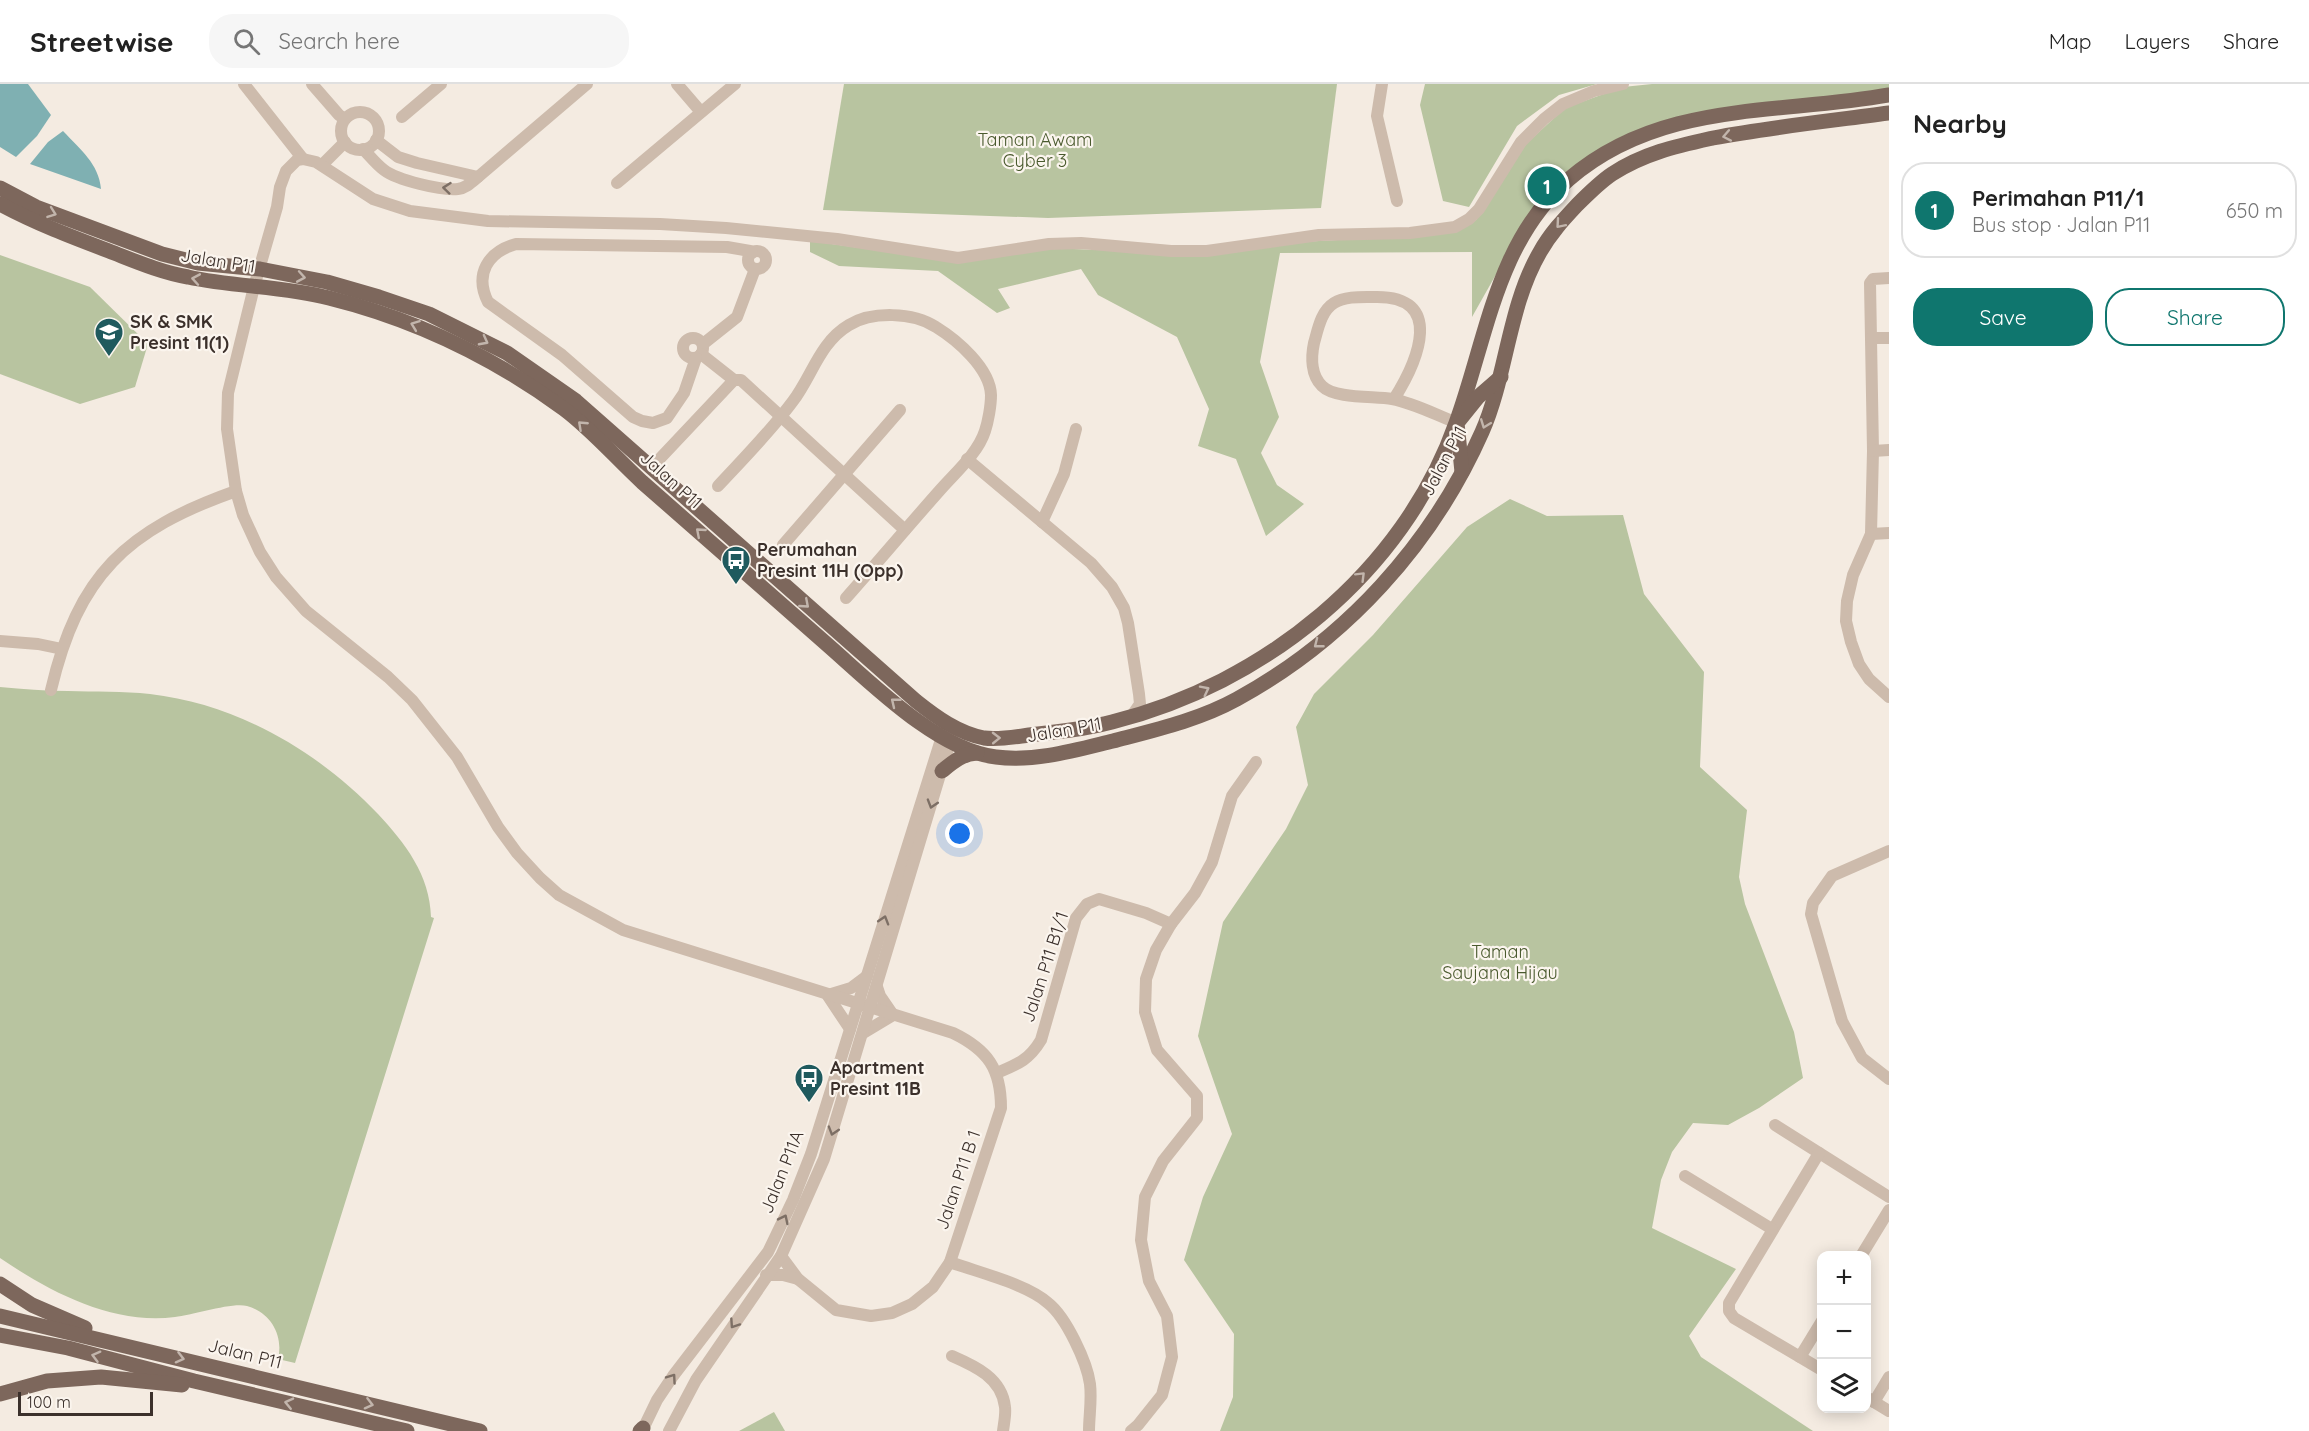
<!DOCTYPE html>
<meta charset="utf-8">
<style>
body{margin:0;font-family:Quicksand,sans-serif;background:#f6f6f6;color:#222}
.controls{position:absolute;right:18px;bottom:18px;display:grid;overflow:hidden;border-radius:12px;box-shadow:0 3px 15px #0003}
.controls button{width:54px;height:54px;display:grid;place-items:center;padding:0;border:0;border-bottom:2px solid #e0e0e0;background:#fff;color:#222;font:30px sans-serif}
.scale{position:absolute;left:18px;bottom:15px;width:135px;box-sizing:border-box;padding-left:6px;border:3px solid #3b302b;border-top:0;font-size:16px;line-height:21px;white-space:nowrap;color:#3b302b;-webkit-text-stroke:4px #fbf5ee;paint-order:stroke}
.you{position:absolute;left:960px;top:750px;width:21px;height:21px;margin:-15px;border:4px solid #fff;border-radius:50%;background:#1a73e8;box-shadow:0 0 0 9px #1a73e833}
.badge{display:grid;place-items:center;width:39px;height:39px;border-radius:50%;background:#0f766e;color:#fff;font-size:20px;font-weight:700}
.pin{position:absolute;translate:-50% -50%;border:3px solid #fff;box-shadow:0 2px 6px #0006}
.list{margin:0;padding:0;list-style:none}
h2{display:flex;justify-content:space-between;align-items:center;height:78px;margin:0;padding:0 24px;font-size:26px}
h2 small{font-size:20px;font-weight:400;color:#767676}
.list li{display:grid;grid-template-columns:39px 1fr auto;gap:18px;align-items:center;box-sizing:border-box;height:96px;margin:0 12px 12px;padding:0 12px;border:2px solid #e0e0e0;border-radius:24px}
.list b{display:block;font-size:22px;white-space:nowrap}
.list p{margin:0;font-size:20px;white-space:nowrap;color:#767676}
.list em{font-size:20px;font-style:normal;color:#767676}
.actions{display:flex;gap:12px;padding:18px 24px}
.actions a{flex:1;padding:14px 0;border:2px solid #0f766e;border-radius:24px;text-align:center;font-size:21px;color:#0f766e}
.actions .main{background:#0f766e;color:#fff}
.icon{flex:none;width:33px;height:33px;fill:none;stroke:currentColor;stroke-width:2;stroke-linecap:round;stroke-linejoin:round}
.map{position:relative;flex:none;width:1889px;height:1347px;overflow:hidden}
header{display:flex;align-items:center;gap:36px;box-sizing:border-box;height:84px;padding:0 30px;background:#fff;border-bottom:2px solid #e0e0e0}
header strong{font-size:28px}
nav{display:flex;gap:33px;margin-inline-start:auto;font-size:21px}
.search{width:420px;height:54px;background:#f6f6f6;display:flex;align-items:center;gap:15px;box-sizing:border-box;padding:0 21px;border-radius:24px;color:#767676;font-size:22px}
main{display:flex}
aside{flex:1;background:#fff}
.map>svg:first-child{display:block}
.green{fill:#b8c4a0}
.water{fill:#7fb0b2}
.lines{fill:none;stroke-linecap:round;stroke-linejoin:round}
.minor{stroke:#cdbbac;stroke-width:12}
.major{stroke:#7d675c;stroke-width:15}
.oneway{stroke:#c2b5ac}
.oneway2{stroke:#7d6f65}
.labels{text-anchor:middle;stroke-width:4.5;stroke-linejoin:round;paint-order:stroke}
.park-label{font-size:18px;fill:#4a5a2e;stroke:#fbf5ee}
.street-label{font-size:18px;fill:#3b302b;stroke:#fbf5ee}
.poi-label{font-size:18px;font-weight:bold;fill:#3b302b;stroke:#fbf5ee;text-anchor:start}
</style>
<header>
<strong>Streetwise</strong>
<div class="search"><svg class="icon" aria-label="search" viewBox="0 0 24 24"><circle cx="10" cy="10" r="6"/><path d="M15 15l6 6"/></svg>Search here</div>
<nav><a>Map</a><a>Layers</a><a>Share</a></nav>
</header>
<main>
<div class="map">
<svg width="1889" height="1347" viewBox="0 0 1889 1347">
<rect width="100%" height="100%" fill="#f4ebe1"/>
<!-- green -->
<g class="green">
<polygon points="844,0 1337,0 1321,124 1048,134 823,126"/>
<polygon points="1425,0 1597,0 1559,11 1517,42 1469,123 1443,117 1420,21"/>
<polygon points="1652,0 1889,0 1889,4 1871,9 1693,30 1623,52 1547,100 1472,233 1472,168 1280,169 1260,278 1279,333 1261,369 1277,401 1304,420 1266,452 1236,375 1198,362 1209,325 1177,253 1098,211 1081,185 998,205 1010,224 997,229 938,187 839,182 810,168 810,157 962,178 1048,164 1125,167 1434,151 1476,136 1526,60 1565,24 1623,3"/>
<polygon points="0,171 90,203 148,260 135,303 80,320 0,290"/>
<polygon points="1510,415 1547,432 1623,431 1644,510 1704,588 1700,683 1747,726 1739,793 1745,820 1794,948 1803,994 1759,1024 1728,1041 1693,1039 1672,1068 1661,1096 1652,1144 1736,1185 1689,1252 1701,1273 1813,1347 1220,1347 1233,1313 1234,1250 1184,1176 1203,1113 1232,1050 1198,952 1223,838 1286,745 1308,701 1296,643 1314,610 1373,551 1467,443"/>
<path d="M0,603C23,605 45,607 68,607C95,608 123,607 150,610C237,620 318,667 378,730C405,759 430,791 431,833L434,834L295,1279L278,1275C284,1251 270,1228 247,1222C232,1218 193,1231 175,1233C112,1241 50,1208 0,1174Z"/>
<polygon points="774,1328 785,1347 739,1347"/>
</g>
<!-- water -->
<g class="water">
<polygon points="0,0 28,0 51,31 37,52 16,73 0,63"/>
<path d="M63,47C80,65 99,80 101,105L30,80L48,58Z"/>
</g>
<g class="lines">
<!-- minor -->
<g class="minor">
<polyline points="244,0 303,75"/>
<polyline points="312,0 339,31 345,35"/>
<polyline points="677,0 701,28"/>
<polyline points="1382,0 1377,32 1397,117"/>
<circle cx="360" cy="47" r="19"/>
<polyline points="402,33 441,0"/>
<polyline points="376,56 398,73 417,79 478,93"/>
<path d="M363,65C370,72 376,80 384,86C397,96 442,107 458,105C466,104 472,98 478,93L587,0"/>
<polyline points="322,81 345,58"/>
<polyline points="617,99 735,0"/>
<circle cx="757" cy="176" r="9"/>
<polyline points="1889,194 1873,195 1870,199 1873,367 1871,450 1853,491 1847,517 1846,537 1851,558 1859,580 1869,595 1889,613"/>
<polyline points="1871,254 1889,254"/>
<circle cx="693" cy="264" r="10"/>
<polyline points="703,260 737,233 755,185"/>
<polyline points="701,270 734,296 741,296 905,446"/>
<path d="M696,274L684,309L667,334L653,339L642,337L633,333L562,271L488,218C474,190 488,168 516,160L727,163L750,167L752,169"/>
<path d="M1394,315C1418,277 1446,211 1374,213C1362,213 1345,212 1334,219C1321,227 1318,245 1314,259C1311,273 1311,291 1322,302C1335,315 1374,312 1392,315C1414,319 1436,331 1457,339"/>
<polyline points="1873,367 1889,366"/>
<polyline points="967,375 1091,479 1112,503 1124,524 1128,539 1139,610 1140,620 1131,633"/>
<polyline points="651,384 734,296"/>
<path d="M718,402C744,374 771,347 793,317C812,292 820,258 849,241C872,227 913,228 936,243C957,256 990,284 991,311C991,322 988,338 985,347C978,369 956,388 941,405C909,441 878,478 846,514"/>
<polyline points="1042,438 1064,390 1076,345"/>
<polyline points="1871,450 1889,449"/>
<polyline points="783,461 900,326"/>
<polyline points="0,557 38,560 62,565"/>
<path d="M51,606C78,491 126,446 236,407"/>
<polyline points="1889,767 1832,792 1813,819 1811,830 1842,937 1862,974 1889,995"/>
<polyline points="828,911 851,904 867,892"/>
<polyline points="828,912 850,945"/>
<polyline points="863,949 893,931 880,912 877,903"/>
<path d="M997,989C1018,980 1029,976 1041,956L1076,834L1087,820L1099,815L1146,829L1171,840"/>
<polyline points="1775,1041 1889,1113"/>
<polyline points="1819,1069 1729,1219 1729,1227 1734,1234 1822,1286"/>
<polyline points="1685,1092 1772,1145"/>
<path d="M781,1172L798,1195L836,1226L871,1232L892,1229L912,1220L933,1203L950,1178L1001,1024C1001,985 988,966 953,949L623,846L559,811L540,794L517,769L498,743L457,673L412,616L388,593L306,527L276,493L260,468L243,431L236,407L227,345L228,309L254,203L277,123L280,103L286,87L297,76L303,75L316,78L373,115L410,127L488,137L660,140L726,144L837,155L958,174L1049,160L1081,159L1171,167H1207L1319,151L1410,149L1455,143L1469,135L1479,125L1521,58L1544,35L1563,20L1594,7L1623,0"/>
<polyline points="1861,1172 1889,1126"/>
<path d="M950,1178C977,1188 1027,1200 1048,1219C1066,1233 1087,1278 1090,1300C1092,1316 1089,1332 1089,1347"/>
<polyline points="766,1191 783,1191 798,1195"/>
<path d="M952,1272C975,1282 1002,1294 1005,1323C1006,1330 1004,1339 1003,1347"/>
<polyline points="1800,1273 1822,1237"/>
<polyline points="1866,1313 1889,1327"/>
<polyline points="1874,1318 1889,1293"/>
<polyline points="642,1347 657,1316 673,1292 768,1168 793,1116 811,1070 944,646"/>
<polyline points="669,1347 696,1296 781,1172 824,1075 952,651"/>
<polyline points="1131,1347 1138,1341 1162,1311 1172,1273 1167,1232 1149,1197 1141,1156 1145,1113 1163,1077 1197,1034 1197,1012 1157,966 1145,928 1146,895 1156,866 1171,840 1195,809 1212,778 1232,712 1256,678"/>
</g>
<!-- major -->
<g class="major">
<path d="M0,104L36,123L162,170L198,179L260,185L327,198L379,213L429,230L507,269L576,317L916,617C936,633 958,649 984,654C999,656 1014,653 1029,651C1057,648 1085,645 1112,638C1264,600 1403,489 1456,339C1487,254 1496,158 1569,95C1661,16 1777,31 1889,11"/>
<path d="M0,120C35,139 72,153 109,167C135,177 160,188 188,193C234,203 283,202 329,214C414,235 493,273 564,325C592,346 616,374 642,398C704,453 767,508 830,563C872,600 939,667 996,673C1035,678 1076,666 1113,657C1155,646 1199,636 1237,615C1345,556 1432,461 1482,348C1507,291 1508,223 1540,168C1550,150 1563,136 1577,121C1588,110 1600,98 1612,90C1644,69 1677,62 1713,54C1771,43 1830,37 1889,29"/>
<polyline points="1462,388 1457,339 1478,313 1501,293"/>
<path d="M942,687C953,678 962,670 977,669"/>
<polyline points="0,1200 32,1221 85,1244"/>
<polyline points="0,1232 480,1347"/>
<polyline points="0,1251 68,1264 194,1297 407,1347"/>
<polyline points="0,1310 47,1297 101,1293 182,1301"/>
<polyline points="640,1347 643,1344"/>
</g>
</g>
<!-- one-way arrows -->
<defs><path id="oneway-chevron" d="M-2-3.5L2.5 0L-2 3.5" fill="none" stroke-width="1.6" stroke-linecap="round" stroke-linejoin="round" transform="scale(1.5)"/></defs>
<g class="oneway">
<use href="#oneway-chevron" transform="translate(1727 52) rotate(169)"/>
<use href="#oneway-chevron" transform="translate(52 129) rotate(20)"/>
<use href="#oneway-chevron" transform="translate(1560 140) rotate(131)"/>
<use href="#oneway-chevron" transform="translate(301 193) rotate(10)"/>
<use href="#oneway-chevron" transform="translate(196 195) rotate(-170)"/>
<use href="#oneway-chevron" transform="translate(415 241) rotate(-159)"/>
<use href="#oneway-chevron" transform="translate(484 257) rotate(28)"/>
<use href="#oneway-chevron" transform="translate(1485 340) rotate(111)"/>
<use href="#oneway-chevron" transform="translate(582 341) rotate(-137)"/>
<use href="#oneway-chevron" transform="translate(700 448) rotate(-139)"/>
<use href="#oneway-chevron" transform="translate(1361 492) rotate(-45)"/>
<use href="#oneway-chevron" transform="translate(805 520) rotate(41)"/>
<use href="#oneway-chevron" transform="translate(1318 560) rotate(142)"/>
<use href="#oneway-chevron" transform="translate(1205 606) rotate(-27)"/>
<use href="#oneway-chevron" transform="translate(895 618) rotate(-141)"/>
<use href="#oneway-chevron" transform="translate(996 654) rotate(-1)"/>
<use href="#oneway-chevron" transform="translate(96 1272) rotate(-165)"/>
<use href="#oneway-chevron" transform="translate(180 1274) rotate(14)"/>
<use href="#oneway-chevron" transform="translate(289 1319) rotate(-167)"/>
<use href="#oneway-chevron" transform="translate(369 1320) rotate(14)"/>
</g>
<g class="oneway2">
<use href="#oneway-chevron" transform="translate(447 104) rotate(-174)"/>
<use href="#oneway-chevron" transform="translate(932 720) rotate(107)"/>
<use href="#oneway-chevron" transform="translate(884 836) rotate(-73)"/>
<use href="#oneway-chevron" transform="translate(833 1047) rotate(107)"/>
<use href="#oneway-chevron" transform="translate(784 1135) rotate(-64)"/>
<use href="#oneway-chevron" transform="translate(734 1240) rotate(124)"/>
<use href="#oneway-chevron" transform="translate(672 1294) rotate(-55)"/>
</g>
<!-- icons -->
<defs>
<g id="school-pin" transform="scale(1.5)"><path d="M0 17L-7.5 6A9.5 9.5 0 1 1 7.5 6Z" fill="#1f5a5e" stroke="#fbf5ee"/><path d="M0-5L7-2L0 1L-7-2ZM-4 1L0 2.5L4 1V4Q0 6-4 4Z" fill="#fff"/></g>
<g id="bus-pin" transform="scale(1.5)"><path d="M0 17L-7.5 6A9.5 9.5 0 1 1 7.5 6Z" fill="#1f5a5e" stroke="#fbf5ee"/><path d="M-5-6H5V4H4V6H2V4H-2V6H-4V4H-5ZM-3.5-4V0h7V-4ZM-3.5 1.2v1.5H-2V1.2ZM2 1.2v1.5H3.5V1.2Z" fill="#fff"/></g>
</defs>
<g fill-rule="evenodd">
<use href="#school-pin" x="109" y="248"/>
<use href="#bus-pin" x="736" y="476"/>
<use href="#bus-pin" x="809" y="994"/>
</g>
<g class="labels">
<!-- park labels -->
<g class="park-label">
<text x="1035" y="62">Taman Awam<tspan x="1035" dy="21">Cyber 3</tspan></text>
<text x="1500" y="874">Taman<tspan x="1500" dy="21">Saujana Hijau</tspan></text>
</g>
<!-- street labels -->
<g class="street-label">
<text transform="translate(218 177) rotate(9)" y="6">Jalan P11</text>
<text transform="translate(1444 377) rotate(-62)" y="6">Jalan P11</text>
<text transform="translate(671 396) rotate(42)" y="6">Jalan P11</text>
<text transform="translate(1064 646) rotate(-10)" y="6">Jalan P11</text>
<text transform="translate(1045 883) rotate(-72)" y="6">Jalan P11 B1/1</text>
<text transform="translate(782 1088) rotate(-68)" y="6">Jalan P11A</text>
<text transform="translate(958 1096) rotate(-71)" y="6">Jalan P11 B 1</text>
<text transform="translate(245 1270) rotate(14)" y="6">Jalan P11</text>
</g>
<!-- poi labels -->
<g class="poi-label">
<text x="130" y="244">SK &amp; SMK<tspan x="130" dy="21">Presint 11(1)</tspan></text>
<text x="757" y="472">Perumahan<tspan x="757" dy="21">Presint 11H (Opp)</tspan></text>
<text x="830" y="990">Apartment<tspan x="830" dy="21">Presint 11B</tspan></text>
</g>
</g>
</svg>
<div class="controls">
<button>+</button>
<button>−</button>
<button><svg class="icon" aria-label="layers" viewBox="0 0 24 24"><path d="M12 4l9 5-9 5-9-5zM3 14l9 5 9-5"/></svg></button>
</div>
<div class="scale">100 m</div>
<div class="you"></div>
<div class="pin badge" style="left:1547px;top:102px">1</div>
</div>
<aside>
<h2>Nearby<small></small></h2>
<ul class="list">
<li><span class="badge">1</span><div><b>Perimahan P11/1</b><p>Bus stop · Jalan P11</p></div><em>650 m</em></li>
</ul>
<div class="actions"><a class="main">Save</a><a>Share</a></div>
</aside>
</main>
